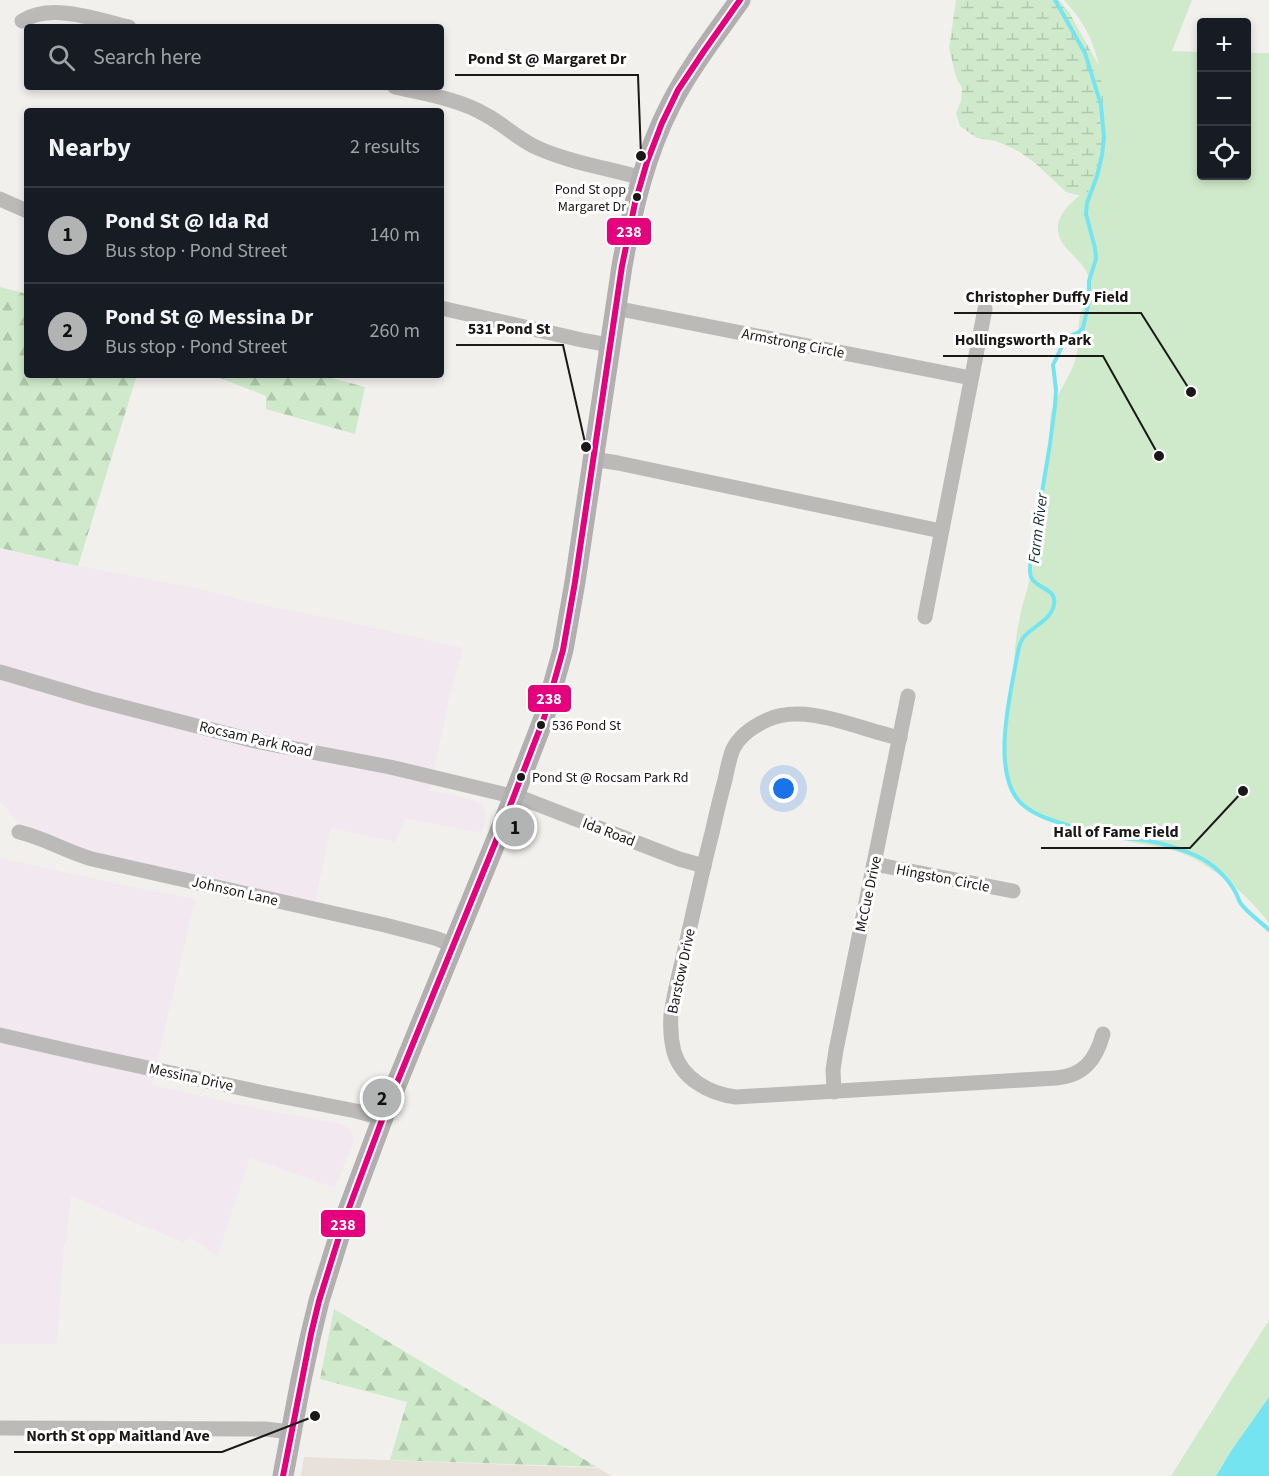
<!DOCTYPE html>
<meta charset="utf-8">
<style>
body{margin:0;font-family:"Source Sans 3",sans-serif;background:#20242c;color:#f1f3f6}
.controls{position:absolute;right:18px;top:18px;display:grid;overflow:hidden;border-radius:6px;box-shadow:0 3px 9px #0003}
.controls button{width:54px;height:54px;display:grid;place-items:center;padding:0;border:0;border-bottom:2px solid #363941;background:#171b24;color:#f1f3f6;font:30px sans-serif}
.you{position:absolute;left:784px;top:789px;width:21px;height:21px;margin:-15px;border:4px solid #fff;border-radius:50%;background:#1a73e8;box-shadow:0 0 0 9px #1a73e833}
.badge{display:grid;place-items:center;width:39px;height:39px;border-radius:50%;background:#b2b3b3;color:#111;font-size:20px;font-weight:700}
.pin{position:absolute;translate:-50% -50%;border:3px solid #fff;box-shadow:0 2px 6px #0006}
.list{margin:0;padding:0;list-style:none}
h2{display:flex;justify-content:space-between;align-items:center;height:78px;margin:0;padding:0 24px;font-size:26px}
h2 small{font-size:20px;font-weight:400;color:#9ea1a6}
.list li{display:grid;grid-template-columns:39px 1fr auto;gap:18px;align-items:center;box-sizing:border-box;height:96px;padding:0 24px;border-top:2px solid #363941}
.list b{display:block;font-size:22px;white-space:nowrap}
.list p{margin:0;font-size:20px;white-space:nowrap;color:#9ea1a6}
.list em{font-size:20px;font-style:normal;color:#9ea1a6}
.icon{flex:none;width:33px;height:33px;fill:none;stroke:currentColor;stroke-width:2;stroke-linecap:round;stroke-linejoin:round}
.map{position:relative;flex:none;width:1269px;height:1476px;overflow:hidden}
.search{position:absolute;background:#171b24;box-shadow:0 3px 9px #0003;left:24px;top:24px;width:420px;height:66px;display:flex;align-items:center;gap:15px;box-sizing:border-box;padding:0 21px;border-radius:6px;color:#9ea1a6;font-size:22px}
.panel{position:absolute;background:#171b24;box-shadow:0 3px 9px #0003;left:24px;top:108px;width:420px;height:270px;border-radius:6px}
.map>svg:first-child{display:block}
.built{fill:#e7e1d9}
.industrial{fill:#f2e8f0}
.forest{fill:url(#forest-firs)}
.wetland{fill:url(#wetland-marsh)}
.green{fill:#cfeaca}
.water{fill:#74e4f0}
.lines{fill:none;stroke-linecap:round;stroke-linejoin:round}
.stream{stroke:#74e4f0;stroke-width:4}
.minor{stroke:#bcbab9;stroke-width:15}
.secondary{stroke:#b1afaf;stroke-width:21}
.bus-1-casing{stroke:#fff;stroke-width:10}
.bus-1{stroke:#e5007d;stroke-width:6}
.bus-dot{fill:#1b1917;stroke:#fff;stroke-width:2}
.labels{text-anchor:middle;stroke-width:6;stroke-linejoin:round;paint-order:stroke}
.bus-label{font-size:14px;fill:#1b1917;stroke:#fff;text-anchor:start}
.street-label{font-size:15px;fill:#1b1917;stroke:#fff}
.water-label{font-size:16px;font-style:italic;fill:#162f33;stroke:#fff}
.leader{fill:none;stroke:#1b1917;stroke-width:2}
.callout-dot{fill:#1b1917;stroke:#fff;stroke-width:2}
.callout-label{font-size:16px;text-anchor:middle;font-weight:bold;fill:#1b1917;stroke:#fff;stroke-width:6;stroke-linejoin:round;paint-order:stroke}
.line-badge{stroke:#fff;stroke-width:2}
.badge-label{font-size:16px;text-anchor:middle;font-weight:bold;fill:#fff}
</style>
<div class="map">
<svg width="1269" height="1476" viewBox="0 0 1269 1476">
<defs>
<pattern id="forest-firs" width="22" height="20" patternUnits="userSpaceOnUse" patternTransform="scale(1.5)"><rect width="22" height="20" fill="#cfeaca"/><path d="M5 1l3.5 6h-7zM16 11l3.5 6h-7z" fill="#b1c8ad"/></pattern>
<pattern id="wetland-marsh" width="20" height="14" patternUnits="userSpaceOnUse" patternTransform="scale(1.5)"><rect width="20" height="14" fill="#cfeaca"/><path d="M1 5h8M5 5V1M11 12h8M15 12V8" fill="none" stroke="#b1c8ad"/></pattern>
</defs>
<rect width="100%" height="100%" fill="#f2f0ed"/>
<!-- built -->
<polygon class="built" points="304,1457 598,1468 612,1476 301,1476"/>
<!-- industrial -->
<g class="industrial">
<polygon points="0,549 85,567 199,589 262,605 344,621 463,648 449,699 430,790 474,800 480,803 484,808 486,816 485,823 481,833 405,818 396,842 331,828 315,903 93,853 61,841 32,827 19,823 0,801"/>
<polygon points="0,858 128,886 195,899 152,1085 269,1111 342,1124 349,1129 353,1137 353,1143 335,1188 250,1158 217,1257 192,1238 182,1242 71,1196 66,1243 64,1244 57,1344 0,1344"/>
</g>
<!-- forest -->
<g class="forest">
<polygon points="0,287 27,294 27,375 137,375 78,566 0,548"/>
<polygon points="212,375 320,375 365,387 355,434 266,409 266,396"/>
<polygon points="334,1309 597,1467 390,1460 407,1402 320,1379"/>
</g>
<!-- wetland -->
<polygon class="wetland" points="956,0 1059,0 1069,12 1099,66 1105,84 1107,103 1102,190 1085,197 1066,192 1035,163 1020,152 996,141 977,138 960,126 956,113 961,101 962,88 956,77 949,48"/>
<!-- green -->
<g class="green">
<path d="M1064,0H1192L1172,51L1201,52L1202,176H1246L1247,53H1269V923C1250,897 1215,868 1186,855C1169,848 1153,846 1136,843C1113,838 1091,833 1069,827C1056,823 1042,820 1031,813C1023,808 1017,800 1013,791C999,762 1009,716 1012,684C1014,661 1015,638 1020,616C1024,597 1031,579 1034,560C1038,539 1037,518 1039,497C1042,480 1049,464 1050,447C1051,436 1049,424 1051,413C1056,394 1069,379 1075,361C1080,346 1077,330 1080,315C1083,306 1088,298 1089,288C1093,259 1055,253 1058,225C1060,213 1069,204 1078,197C1084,193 1093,191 1096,184C1098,179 1098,172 1099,167C1106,131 1106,77 1092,43C1086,27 1076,13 1064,0Z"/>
<polygon points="1269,1320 1269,1397 1231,1451 1216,1476 1171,1476"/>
</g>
<!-- water -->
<polygon class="water" points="1269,1397 1269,1476 1216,1476 1231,1451"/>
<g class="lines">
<!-- stream -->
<path class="stream" d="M1055,0L1085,53L1101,105L1104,138L1102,155L1097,176L1087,203L1086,214L1095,248L1096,259L1089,281V301L1083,328L1078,333L1072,335L1064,342L1053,365L1056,390L1055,406L1050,444L1031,559C1030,565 1029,572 1031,577C1036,589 1057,588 1054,604C1052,620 1031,627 1023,638C1021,641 1020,644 1019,647C1012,687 988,775 1023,805C1039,818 1058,822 1077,828C1085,830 1092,833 1099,835C1114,838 1130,838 1144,840C1162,843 1181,849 1197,856C1213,864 1227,877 1236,893C1238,897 1239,902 1242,905C1247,912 1262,923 1269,930"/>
<!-- minor -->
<g class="minor">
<path d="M22,21C52,2 97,20 129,27"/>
<path d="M395,87C425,94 459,99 486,115C505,125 520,141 540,149C572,163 608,168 642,178"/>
<polyline points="0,199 27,211"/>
<polyline points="441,308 582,340 609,345"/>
<polyline points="615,308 971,378"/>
<polyline points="593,459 618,463 941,531"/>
<polyline points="925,617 985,309"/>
<polyline points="0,672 92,699 255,741 390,767 524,799 679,859 704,866"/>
<path d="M900,738C860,730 806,702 767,720C754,726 740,735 733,749C729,759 727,770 725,780C720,798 716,815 712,833C702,871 694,910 685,949C680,971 674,993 671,1015C670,1028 671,1040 674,1052C682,1079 710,1094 736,1097L1056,1078C1083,1076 1096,1060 1103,1034"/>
<path d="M19,832C45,838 67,852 92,859L385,925L435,938L453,945"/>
<polyline points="874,864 1013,891"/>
<polyline points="0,1035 83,1054 264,1093 356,1111 382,1118"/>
<polyline points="834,1092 833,1070 836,1050 908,696"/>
<polyline points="0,1428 265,1429 291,1432"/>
</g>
<!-- secondary -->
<path class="secondary" d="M283,1476L301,1380L311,1334L319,1301L343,1224L385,1112L505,819L544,718L563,650L575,582L622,266C632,210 645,154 671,104C690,67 716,34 740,0"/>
<!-- bus-1 casing -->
<g class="bus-1-casing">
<polyline id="bus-1" points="283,1476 311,1334 319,1301 343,1224 385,1112 505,819 544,718 563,650 575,582 622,266 635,203 647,162 662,123 678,90 704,51 740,0"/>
</g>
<!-- bus-1 -->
<use href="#bus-1" class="bus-1"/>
</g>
<!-- markers -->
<g class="bus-dot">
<circle cx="637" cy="197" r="5"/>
<circle cx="541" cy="725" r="5"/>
<circle cx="521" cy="777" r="5"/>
</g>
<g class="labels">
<!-- bus labels -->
<g class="bus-label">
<text x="626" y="194" text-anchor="end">Pond St opp<tspan x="626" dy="17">Margaret Dr</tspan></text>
<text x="552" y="730">536 Pond St</text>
<text x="532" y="782">Pond St @ Rocsam Park Rd</text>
</g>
<!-- street labels -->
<g class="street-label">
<text transform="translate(793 343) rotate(11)" y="5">Armstrong Circle</text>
<text transform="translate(256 739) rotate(13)" y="5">Rocsam Park Road</text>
<text transform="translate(609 832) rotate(21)" y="5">Ida Road</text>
<text transform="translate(943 878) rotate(11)" y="5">Hingston Circle</text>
<text transform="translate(235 891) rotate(13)" y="5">Johnson Lane</text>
<text transform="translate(868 894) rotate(-78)" y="5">McCue Drive</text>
<text transform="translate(681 971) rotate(-78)" y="5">Barstow Drive</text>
<text transform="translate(191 1077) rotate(12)" y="5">Messina Drive</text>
</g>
<!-- water labels -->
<g class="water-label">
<text transform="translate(1037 528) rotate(-83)" y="6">Farm River</text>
</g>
</g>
<!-- callouts -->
<path class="leader" d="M641 156L638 75H455M1191 392L1141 313H954M586 447L563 345H456M1159 456L1103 356H943M1243 791L1190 848H1041M315 1416L222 1452H14"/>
<g class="callout-dot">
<circle cx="641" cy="156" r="6"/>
<circle cx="1191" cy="392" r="6"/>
<circle cx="586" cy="447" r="6"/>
<circle cx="1159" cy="456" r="6"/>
<circle cx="1243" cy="791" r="6"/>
<circle cx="315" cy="1416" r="6"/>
</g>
<g class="callout-label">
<text x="547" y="64">Pond St @ Margaret Dr</text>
<text x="1047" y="302">Christopher Duffy Field</text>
<text x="509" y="334">531 Pond St</text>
<text x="1023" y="345">Hollingsworth Park</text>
<text x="1116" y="837">Hall of Fame Field</text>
<text x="118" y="1441">North St opp Maitland Ave</text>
</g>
<g class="line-badge">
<rect x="606" y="217" width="46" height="29" rx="6" fill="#e5007d"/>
<rect x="527" y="684" width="45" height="29" rx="6" fill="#e5007d"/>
<rect x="320" y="1209" width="46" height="29" rx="6" fill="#e5007d"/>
</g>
<g class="badge-label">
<text x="629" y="237">238</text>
<text x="549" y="704">238</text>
<text x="343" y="1230">238</text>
</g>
</svg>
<div class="controls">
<button>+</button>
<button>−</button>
<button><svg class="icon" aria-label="locate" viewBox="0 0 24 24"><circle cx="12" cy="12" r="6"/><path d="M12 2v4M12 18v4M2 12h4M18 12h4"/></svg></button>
</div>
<div class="you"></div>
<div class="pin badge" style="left:515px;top:827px">1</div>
<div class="pin badge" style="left:382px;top:1098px">2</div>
<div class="search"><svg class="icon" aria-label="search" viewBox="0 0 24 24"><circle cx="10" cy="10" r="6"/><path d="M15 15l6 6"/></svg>Search here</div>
<section class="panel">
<h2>Nearby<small>2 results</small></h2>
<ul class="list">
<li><span class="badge">1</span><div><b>Pond St @ Ida Rd</b><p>Bus stop · Pond Street</p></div><em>140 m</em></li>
<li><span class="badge">2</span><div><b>Pond St @ Messina Dr</b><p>Bus stop · Pond Street</p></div><em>260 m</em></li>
</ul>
</section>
</div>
